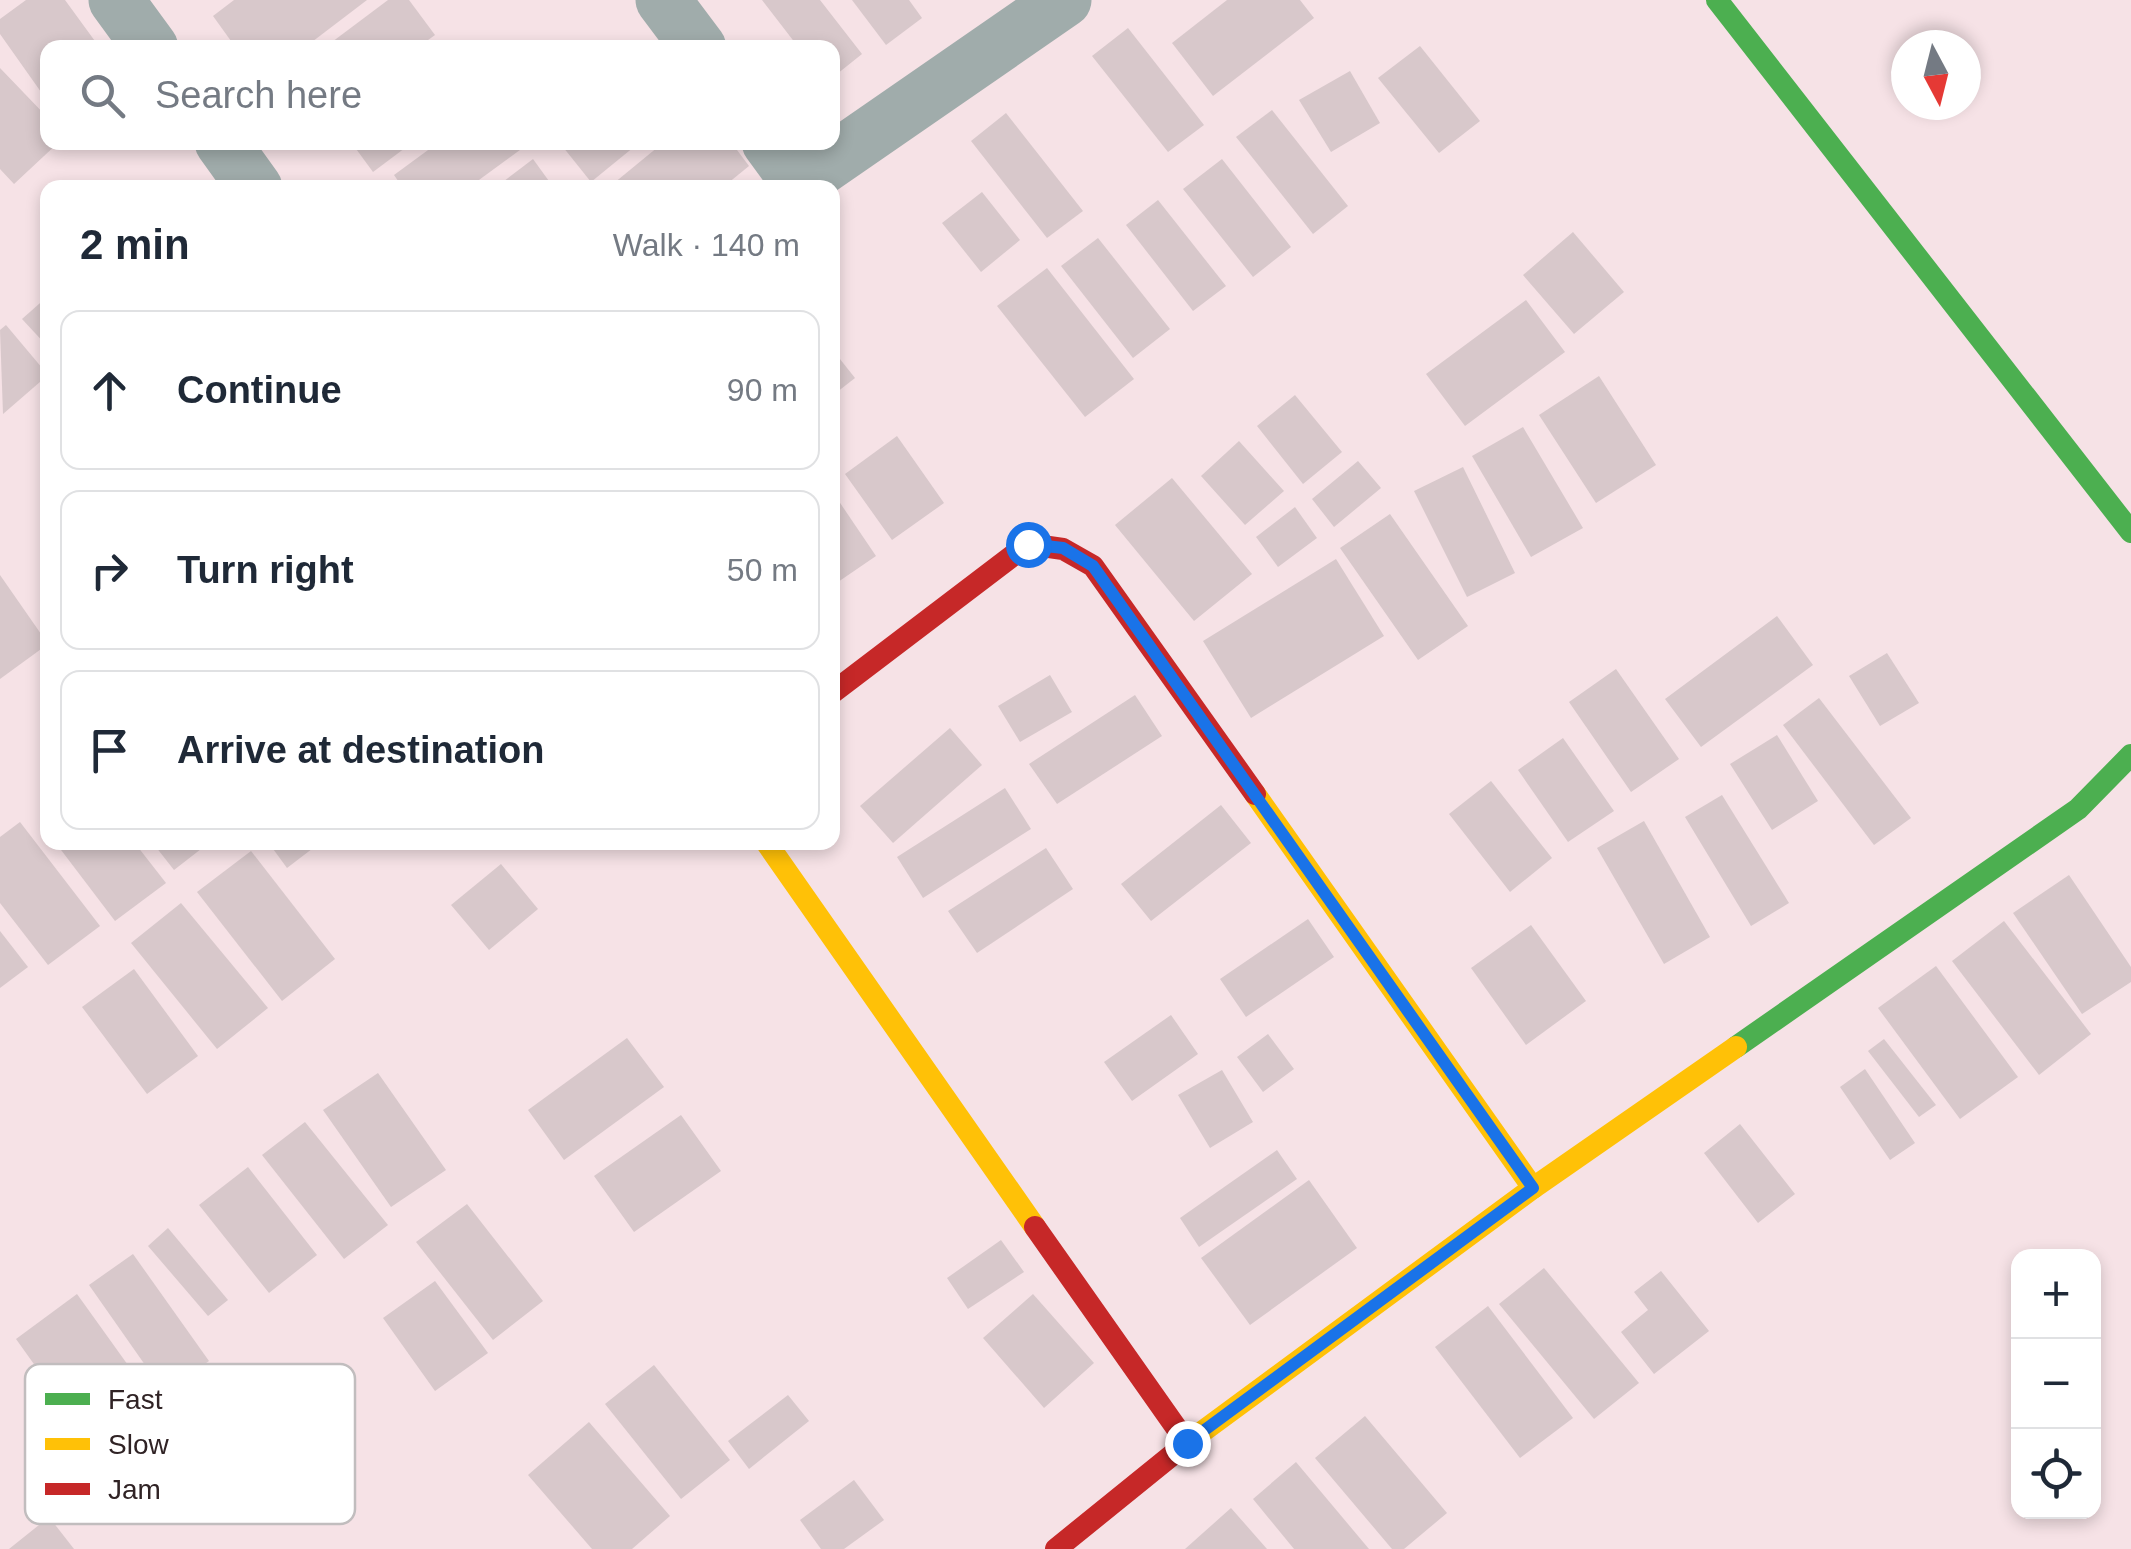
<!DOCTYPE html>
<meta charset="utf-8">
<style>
body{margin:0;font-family:Helvetica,sans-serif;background:#f6f6f7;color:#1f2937}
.controls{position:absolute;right:30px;bottom:30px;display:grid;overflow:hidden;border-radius:20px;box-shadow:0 5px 15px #0003}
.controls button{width:90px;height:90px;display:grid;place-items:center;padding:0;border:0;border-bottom:2px solid #e0e1e3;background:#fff;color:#1f2937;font:50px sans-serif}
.compass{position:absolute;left:1891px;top:30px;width:90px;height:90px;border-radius:50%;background:#fff;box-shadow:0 5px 15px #0003;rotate:173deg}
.stop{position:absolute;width:30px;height:30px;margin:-22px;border:8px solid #1a73e8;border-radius:50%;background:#fff}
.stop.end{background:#1a73e8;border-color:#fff;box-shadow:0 2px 10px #0008}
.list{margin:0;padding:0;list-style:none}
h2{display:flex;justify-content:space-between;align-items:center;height:130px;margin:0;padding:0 40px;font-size:42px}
h2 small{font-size:32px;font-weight:400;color:#747a83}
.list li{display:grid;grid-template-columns:65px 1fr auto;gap:30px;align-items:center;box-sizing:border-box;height:160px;margin:0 20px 20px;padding:0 20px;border:2px solid #e0e1e3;border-radius:20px}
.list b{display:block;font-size:38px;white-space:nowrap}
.list em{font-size:32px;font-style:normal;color:#747a83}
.icon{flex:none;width:55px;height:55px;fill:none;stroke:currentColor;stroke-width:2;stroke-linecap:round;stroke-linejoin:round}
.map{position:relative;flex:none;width:2131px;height:1549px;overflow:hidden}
.search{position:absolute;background:#fff;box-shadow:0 5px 15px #0003;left:40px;top:40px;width:800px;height:110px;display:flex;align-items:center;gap:25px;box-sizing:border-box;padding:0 35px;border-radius:20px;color:#747a83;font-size:38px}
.panel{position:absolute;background:#fff;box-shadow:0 5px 15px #0003;left:40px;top:180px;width:800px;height:670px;border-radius:20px}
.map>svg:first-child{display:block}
.building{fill:#d8c8cb}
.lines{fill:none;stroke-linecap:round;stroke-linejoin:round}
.street{stroke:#a0acab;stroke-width:55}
.fast{stroke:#4caf50;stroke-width:22}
.slow{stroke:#ffc107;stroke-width:22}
.jam{stroke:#c62828;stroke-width:22}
.route{stroke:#1a73e8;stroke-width:12}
.key{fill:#fff;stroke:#c1bdbe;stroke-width:2.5}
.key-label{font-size:28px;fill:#302325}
</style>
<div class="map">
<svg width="2131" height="1549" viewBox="0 0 2131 1549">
<rect width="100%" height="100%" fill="#f6e2e6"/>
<!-- building -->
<g class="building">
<polygon points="26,0 65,0 100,48 48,48 48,88 41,92 0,34 0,19"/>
<polygon points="234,0 367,0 304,48 236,48 213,16"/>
<polygon points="388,0 409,0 435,35 417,48 324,48"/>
<polygon points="762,0 820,0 862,54 832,78 832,48 799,48"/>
<polygon points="852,0 909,0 922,18 886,45"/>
<polygon points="1227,0 1300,0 1314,18 1213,96 1172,43"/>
<polygon points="1128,28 1204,125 1168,152 1092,56"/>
<polygon points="1420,46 1480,121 1439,153 1378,78"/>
<polygon points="0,68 48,118 48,142 59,142 14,184 0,169"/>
<polygon points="1350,71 1380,123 1331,152 1299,100"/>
<polygon points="1272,110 1348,206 1313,234 1236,137"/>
<polygon points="1006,113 1083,211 1047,238 971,141"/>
<polygon points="351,142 413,142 373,172"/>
<polygon points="439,142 520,142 524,147 468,188 403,188 394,175"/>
<polygon points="559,142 640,142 591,182"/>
<polygon points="664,142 731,142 749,166 722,188 608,188"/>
<polygon points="533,159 554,188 495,188"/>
<polygon points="1222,159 1291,247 1253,277 1183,189"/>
<polygon points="982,192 1020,240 981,272 942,223"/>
<polygon points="1158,200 1226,286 1193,311 1126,225"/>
<polygon points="1573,232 1624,292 1574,334 1523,275"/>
<polygon points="1098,238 1170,329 1133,358 1061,266"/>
<polygon points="1047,268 1134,379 1085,417 997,306"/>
<polygon points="48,296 48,347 22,319"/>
<polygon points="1526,300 1565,352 1465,426 1426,374"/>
<polygon points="6,325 48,375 3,414 0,330"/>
<polygon points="832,349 855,378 832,396"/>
<polygon points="1599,376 1656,465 1596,503 1539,415"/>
<polygon points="1295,395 1342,452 1303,484 1257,426"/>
<polygon points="1523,427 1583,528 1531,557 1472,456"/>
<polygon points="897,436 944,503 892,540 845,474"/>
<polygon points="1239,441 1284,491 1245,525 1201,476"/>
<polygon points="1358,461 1381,488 1334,527 1312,499"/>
<polygon points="1463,467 1515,573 1467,597 1414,491"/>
<polygon points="1172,478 1252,574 1194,621 1115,525"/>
<polygon points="832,491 876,556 838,582 832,574"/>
<polygon points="1295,507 1317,538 1278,567 1256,537"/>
<polygon points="1390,514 1468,626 1418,660 1340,548"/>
<polygon points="1336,559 1384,636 1251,718 1203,641"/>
<polygon points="0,575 48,644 0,679"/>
<polygon points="1777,616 1813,665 1701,747 1665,699"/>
<polygon points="1887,653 1919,703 1880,726 1849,676"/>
<polygon points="1616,669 1679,759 1631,792 1569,702"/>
<polygon points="1050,675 1072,712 1020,742 998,706"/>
<polygon points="1135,695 1162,736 1057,804 1029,764"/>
<polygon points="1819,698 1911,818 1874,845 1783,725"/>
<polygon points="950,728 982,765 893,843 860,806"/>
<polygon points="1777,735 1818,801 1772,830 1730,764"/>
<polygon points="1563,738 1614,811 1568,842 1518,770"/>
<polygon points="1491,781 1552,858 1510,892 1449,814"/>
<polygon points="1005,788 1031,829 923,898 897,857"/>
<polygon points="1722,795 1789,903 1751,926 1685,817"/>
<polygon points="1221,805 1251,843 1151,921 1121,884"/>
<polygon points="1644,821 1710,937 1664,964 1597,848"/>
<polygon points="20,822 100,926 48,965 0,903 0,837"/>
<polygon points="55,842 134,842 166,883 115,921"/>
<polygon points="152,842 210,842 174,870"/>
<polygon points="268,842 321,842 287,868"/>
<polygon points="1046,848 1073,889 977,953 948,911"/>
<polygon points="251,851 335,959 282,1001 197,892"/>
<polygon points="501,864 538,909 489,950 451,905"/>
<polygon points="2069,875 2131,967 2131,982 2082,1014 2013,913"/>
<polygon points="181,903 268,1008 217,1049 131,943"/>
<polygon points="1308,919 1334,957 1246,1017 1220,979"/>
<polygon points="2004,921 2091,1034 2039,1075 1952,961"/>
<polygon points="1531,925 1586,1001 1526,1045 1471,968"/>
<polygon points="0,931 28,967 0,988"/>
<polygon points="1936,966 2018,1077 1960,1119 1878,1008"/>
<polygon points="134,969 198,1056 147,1094 82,1007"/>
<polygon points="1171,1015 1198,1054 1132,1101 1104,1062"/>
<polygon points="1268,1034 1294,1069 1263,1092 1237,1057"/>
<polygon points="627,1038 664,1087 564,1160 528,1110"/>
<polygon points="1884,1039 1936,1105 1919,1117 1868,1051"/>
<polygon points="1865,1069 1915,1143 1890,1160 1840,1087"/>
<polygon points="1222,1070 1253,1122 1210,1148 1178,1095"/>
<polygon points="378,1073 446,1170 391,1207 323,1110"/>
<polygon points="681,1115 721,1171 634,1232 594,1176"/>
<polygon points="305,1122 388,1225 344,1259 262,1155"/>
<polygon points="1740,1124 1795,1194 1758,1223 1704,1153"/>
<polygon points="1277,1150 1297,1179 1199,1247 1180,1218"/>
<polygon points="248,1167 317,1255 269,1293 199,1205"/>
<polygon points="1309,1180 1357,1248 1250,1325 1201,1258"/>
<polygon points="467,1204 543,1301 493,1340 416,1242"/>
<polygon points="168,1228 228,1300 208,1316 148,1246"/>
<polygon points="1001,1240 1024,1272 968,1309 947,1278"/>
<polygon points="133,1254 209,1361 164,1392 89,1285"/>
<polygon points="1544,1268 1639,1383 1594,1419 1499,1304"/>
<polygon points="1661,1271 1709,1331 1654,1374 1621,1332 1648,1310 1634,1292"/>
<polygon points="435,1281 488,1353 435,1391 383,1318"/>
<polygon points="77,1294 153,1400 91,1444 16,1339"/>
<polygon points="1033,1294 1094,1363 1044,1408 983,1338"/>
<polygon points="1488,1306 1573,1418 1520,1458 1435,1347"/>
<polygon points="654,1365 730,1460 681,1499 605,1404"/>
<polygon points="788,1395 809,1421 749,1469 728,1441"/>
<polygon points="1365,1416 1447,1513 1404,1549 1392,1549 1315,1458"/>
<polygon points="589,1422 670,1516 632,1549 592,1549 528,1475"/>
<polygon points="1296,1462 1369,1549 1294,1549 1253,1499"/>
<polygon points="854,1480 884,1520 844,1549 821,1549 800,1520"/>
<polygon points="1231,1508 1267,1549 1185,1549"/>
<polygon points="49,1517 74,1549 9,1549"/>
</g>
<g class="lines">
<!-- street -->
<g class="street">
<polyline points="116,0 151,48"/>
<polyline points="663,0 699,48"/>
<polyline points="222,142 255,188"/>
<polyline points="769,142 799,183"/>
<polyline points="792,188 1064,0"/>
</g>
<!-- fast -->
<g class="fast">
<polyline points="1717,0 2131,532"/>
<polyline points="1736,1047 2078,809 2131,755"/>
</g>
<!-- slow -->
<g class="slow">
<polyline points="1255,794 1533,1188"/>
<polyline points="766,842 1035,1227"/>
<polyline points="1187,1443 1533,1188 1736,1047"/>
</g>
<!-- jam -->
<g class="jam">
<polyline points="832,693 1028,544 1063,549 1093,566 1255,794"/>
<polyline points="1035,1227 1187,1443 1056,1549"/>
</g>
</g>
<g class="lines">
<!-- route -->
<polyline class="route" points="1028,544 1063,548 1093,566 1533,1188 1187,1443"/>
</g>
<!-- legend -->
<rect x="25" y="1364" width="330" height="160" rx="15" class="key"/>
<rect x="45" y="1393" width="45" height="12" fill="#4caf50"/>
<rect x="45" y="1438" width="45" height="12" fill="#ffc107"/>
<rect x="45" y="1483" width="45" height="12" fill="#c62828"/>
<g class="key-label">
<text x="108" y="1409">Fast</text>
<text x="108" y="1454">Slow</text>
<text x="108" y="1499">Jam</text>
</g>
</svg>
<div class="controls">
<button>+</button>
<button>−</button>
<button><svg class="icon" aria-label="locate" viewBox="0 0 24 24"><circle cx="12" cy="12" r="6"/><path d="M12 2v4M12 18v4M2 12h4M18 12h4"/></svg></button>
</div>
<svg class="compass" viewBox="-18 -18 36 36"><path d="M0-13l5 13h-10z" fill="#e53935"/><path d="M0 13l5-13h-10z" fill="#747a83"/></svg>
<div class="stop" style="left:1028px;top:544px"></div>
<div class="stop end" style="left:1187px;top:1443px"></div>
<div class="search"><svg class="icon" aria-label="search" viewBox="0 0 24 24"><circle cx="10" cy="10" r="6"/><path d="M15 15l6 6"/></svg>Search here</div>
<section class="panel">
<h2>2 min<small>Walk · 140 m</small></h2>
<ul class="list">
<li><svg class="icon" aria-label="ahead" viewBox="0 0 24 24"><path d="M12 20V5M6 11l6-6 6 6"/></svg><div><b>Continue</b></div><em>90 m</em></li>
<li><svg class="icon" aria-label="right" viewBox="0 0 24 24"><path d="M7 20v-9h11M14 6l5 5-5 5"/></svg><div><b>Turn right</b></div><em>50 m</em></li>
<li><svg class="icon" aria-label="arrive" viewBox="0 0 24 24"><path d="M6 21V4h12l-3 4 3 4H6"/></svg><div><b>Arrive at destination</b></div></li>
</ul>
</section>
</div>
